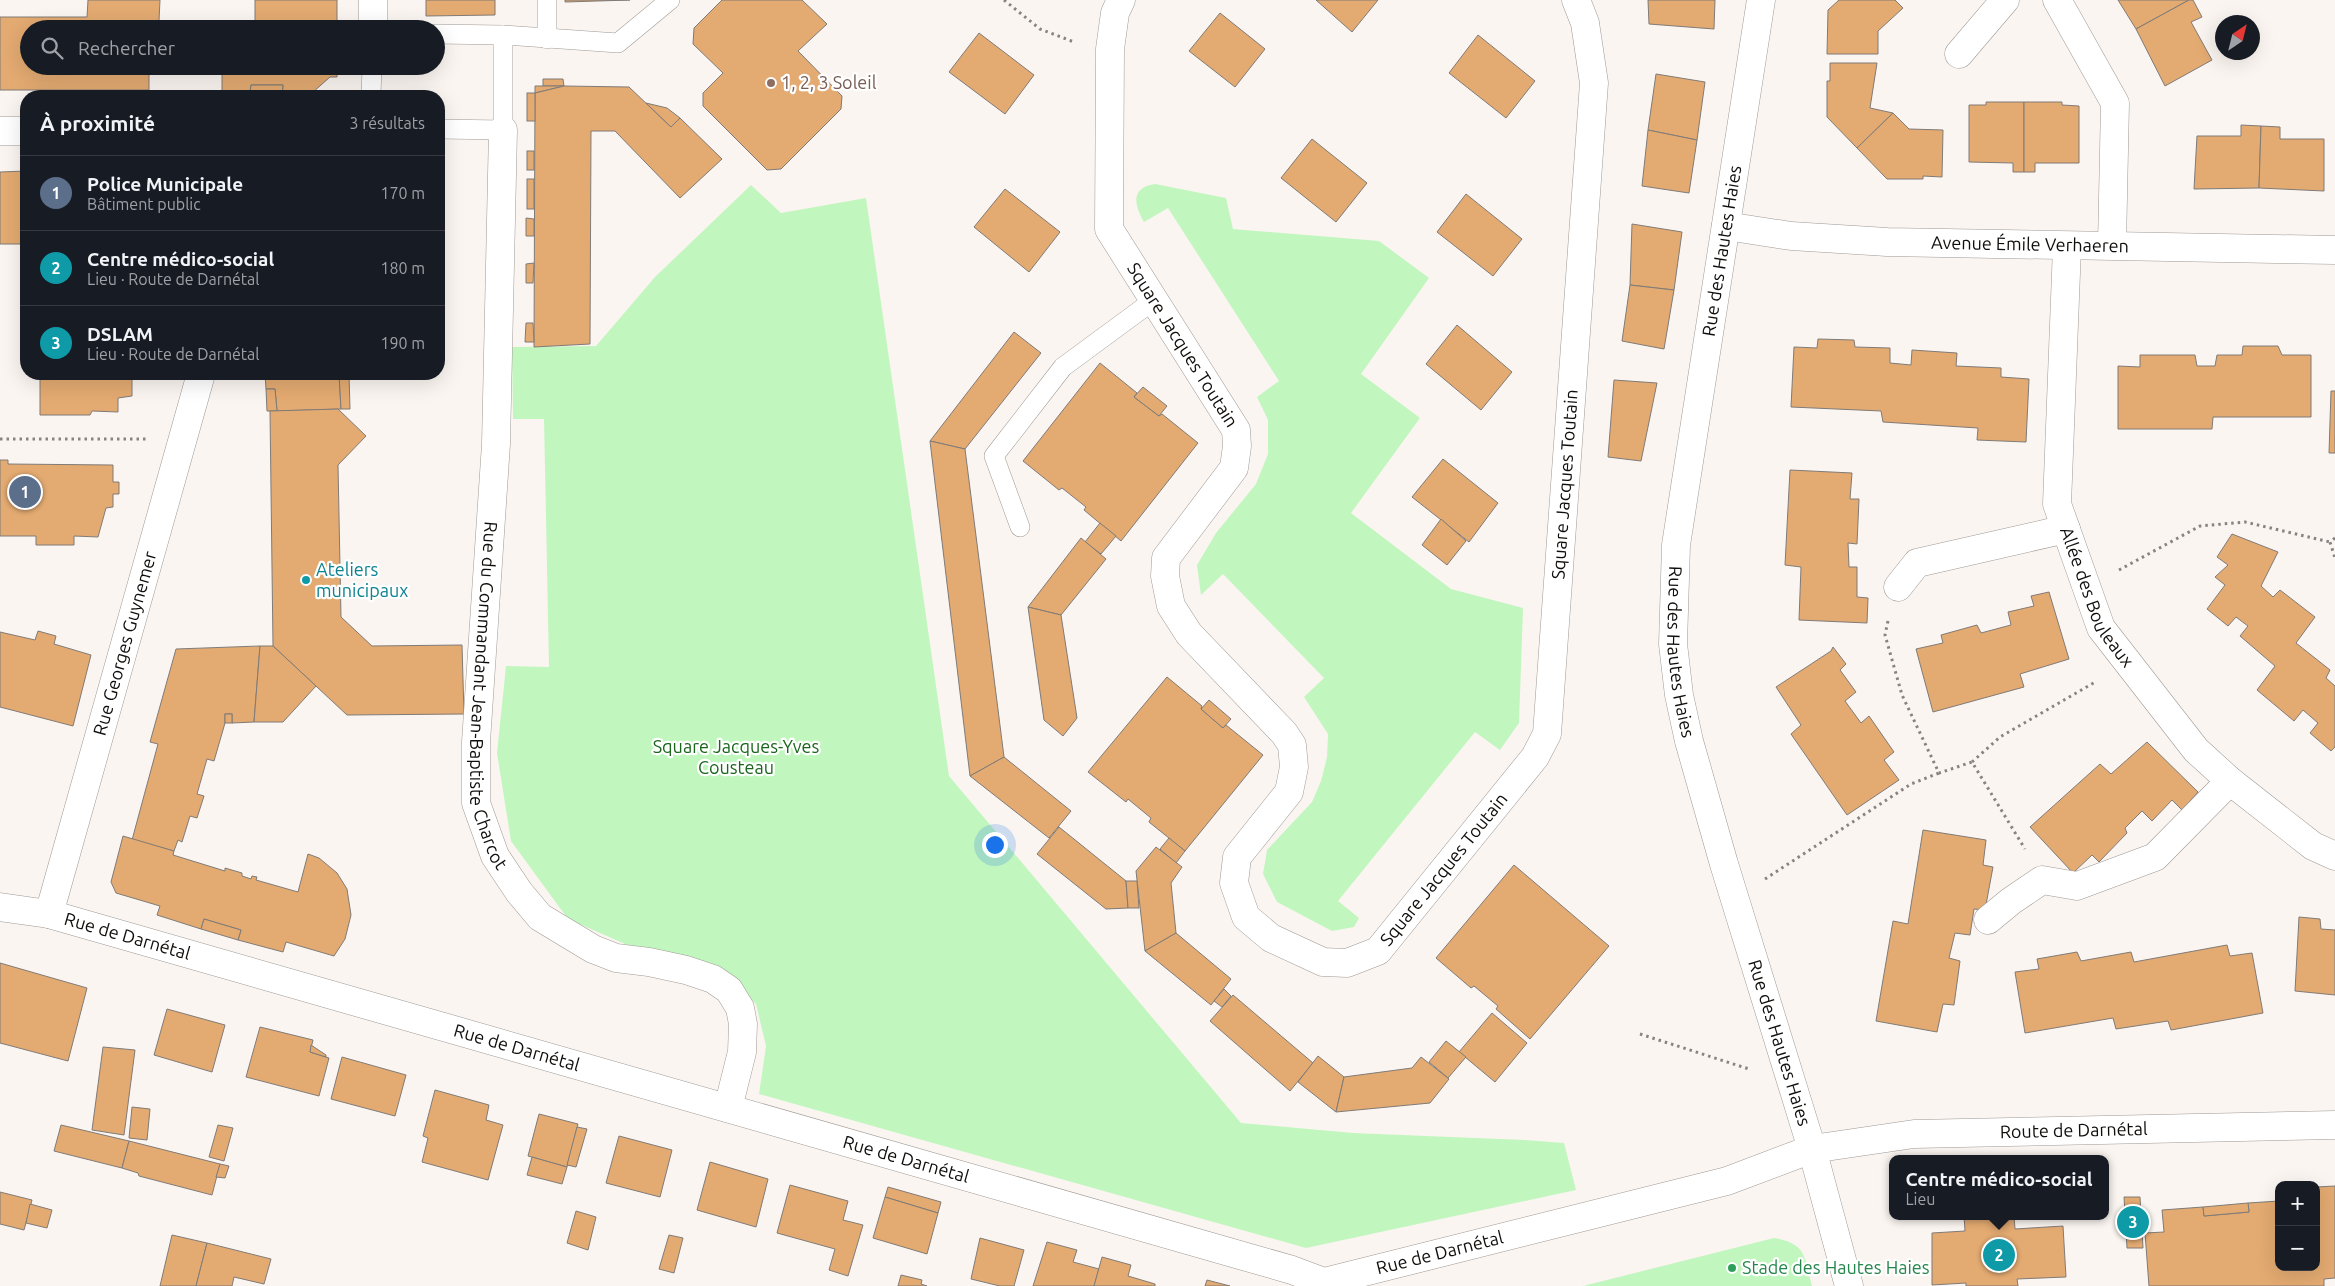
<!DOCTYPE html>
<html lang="fr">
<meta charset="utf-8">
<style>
body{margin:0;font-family:Ubuntu,sans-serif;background:#242831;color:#f1f3f6}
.controls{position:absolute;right:15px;bottom:15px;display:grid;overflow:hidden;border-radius:10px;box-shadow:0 5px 20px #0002}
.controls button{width:45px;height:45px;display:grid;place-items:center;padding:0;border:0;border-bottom:1px solid #363941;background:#171b24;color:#f1f3f6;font:25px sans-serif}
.compass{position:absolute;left:2215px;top:15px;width:45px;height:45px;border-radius:50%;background:#171b24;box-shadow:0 5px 20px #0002;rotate:35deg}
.you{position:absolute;left:994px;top:844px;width:18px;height:18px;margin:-12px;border:4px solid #fff;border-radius:50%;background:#1a73e8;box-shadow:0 0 0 8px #1a73e833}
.badge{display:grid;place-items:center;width:32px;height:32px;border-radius:50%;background:#0b8043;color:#fff;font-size:16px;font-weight:700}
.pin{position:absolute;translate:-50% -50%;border:2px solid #fff;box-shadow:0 1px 5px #0006}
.popup{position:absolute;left:1889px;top:1155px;width:220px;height:65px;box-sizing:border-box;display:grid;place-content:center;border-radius:10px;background:#171b24;filter:drop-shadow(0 1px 4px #0005);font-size:16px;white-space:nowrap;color:#9ea1a6}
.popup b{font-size:19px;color:#f1f3f6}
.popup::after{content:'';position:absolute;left:50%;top:100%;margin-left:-10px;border:10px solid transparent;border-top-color:#171b24}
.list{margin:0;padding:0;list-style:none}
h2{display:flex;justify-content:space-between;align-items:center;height:65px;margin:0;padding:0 20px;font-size:21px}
h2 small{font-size:16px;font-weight:400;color:#9ea1a6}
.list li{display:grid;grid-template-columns:32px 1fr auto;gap:15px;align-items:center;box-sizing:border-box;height:75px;padding:0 20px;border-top:1px solid #363941}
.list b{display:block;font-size:19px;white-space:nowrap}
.list p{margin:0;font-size:16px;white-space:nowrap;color:#9ea1a6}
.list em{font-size:16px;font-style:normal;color:#9ea1a6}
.icon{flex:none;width:28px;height:28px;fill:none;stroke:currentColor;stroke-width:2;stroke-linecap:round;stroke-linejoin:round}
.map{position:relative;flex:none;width:2335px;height:1286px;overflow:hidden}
.search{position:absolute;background:#171b24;box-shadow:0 5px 20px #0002;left:20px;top:20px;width:425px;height:55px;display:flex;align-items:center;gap:12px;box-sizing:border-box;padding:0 18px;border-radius:28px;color:#9ea1a6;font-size:19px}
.panel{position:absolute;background:#171b24;box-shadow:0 5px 20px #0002;left:20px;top:90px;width:425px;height:290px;border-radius:20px}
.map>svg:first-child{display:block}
.green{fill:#c2f6bf}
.building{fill:#e3aa71;stroke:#807b77}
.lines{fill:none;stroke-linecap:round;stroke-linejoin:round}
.lane-casing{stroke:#9f9a96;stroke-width:20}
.street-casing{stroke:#9f9a96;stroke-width:29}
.secondary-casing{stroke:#9f9a96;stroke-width:29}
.path{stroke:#878380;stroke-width:3;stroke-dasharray:2.5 4;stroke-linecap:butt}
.lane{stroke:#fff;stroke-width:19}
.street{stroke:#fff;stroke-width:28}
.secondary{stroke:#fff;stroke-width:28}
.education-dot{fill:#8d6e63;stroke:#fff;stroke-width:2}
.culture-dot{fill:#0f9aa8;stroke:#fff;stroke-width:2}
.leisure-dot{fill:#2e9e5b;stroke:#fff;stroke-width:2}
.labels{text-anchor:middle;stroke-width:4.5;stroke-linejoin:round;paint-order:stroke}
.education-label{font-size:18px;fill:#785e54;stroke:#fff;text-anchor:start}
.street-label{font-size:18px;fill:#100e0c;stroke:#fff}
.culture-label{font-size:18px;fill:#0d838f;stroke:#fff;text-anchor:start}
.park-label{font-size:18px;fill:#1b661d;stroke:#fff}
.leisure-label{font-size:18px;fill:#27864d;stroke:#fff;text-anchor:start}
</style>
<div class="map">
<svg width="2335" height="1286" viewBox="0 0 2335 1286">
<rect width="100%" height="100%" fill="#fbf5f1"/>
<!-- green -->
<g class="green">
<path d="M1155,184L1226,198L1233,229L1379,241L1429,278L1361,374L1420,418L1351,513L1451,589L1523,608L1519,723L1500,750L1475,732L1338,901L1359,918L1354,927L1332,931L1277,902L1263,874L1267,850L1312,802L1321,781L1327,757L1328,734L1304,697L1324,678L1223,574L1201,595L1197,565L1216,533L1256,484L1268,454V420L1257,397L1279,381L1168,208L1144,222C1135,206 1129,188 1155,184Z"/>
<polygon points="751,185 781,213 866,198 949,776 1241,1123 1353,1133 1525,1140 1564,1143 1576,1190 1306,1248 759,1094 766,1046 756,1004 719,967 632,947 568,919 511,841 497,753 506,666 549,667 544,419 513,419 512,347 596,346 655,277"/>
<path d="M1774,1238C1807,1244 1804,1256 1812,1286H1583Z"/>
</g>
<!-- building -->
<g class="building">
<polygon points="88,0 160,0 159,21 150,21 149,29 29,29 29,66 149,66 149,90 0,90 0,17 87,17"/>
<polygon points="255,0 337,0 337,29 230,29 231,21 255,21"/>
<polygon points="426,0 495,0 495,15 426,16"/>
<polygon points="565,0 630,0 565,2"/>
<polygon points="722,0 802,0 827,24 798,51 842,96 841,109 781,169 767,170 703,106 703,93 723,73 693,44 694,28"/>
<polygon points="1316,0 1378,0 1352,32"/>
<polygon points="1648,0 1715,0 1714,29 1649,24"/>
<polygon points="1839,0 1895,0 1903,8 1878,31 1878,54 1827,54 1828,10"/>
<polygon points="2118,0 2189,0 2136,29"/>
<polygon points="2189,0 2193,0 2202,17 2191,22 2212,60 2165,86 2136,29"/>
<polygon points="1220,13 1265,49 1235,87 1189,51"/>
<polygon points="150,21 159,21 159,29 149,29"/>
<polygon points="222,21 231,21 230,29 222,29"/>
<polygon points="979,33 1034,75 1005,114 949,72"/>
<polygon points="1478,35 1535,81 1506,118 1449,73"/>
<polygon points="1830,63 1877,63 1870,108 1893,113 1857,148 1827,117 1827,81 1830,81"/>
<polygon points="222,66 337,66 337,77 330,77 312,93 312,96 282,96 283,85 251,85 250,92 222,91"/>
<polygon points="1656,74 1705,82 1697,140 1648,130"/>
<polygon points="543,79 563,79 564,86 543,86"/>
<polygon points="251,85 283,85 282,96 246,96 246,91 250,92"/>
<polygon points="535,86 564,86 535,93"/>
<polygon points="564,86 629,87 671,127 680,118 722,159 680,198 615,131 591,131 590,344 534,347 535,93"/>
<rect x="527" y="93" width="8" height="28"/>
<polygon points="1986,102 2024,102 2024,172 2013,172 2013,163 1969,162 1969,105 1986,105"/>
<polygon points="2024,102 2062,102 2062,105 2079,106 2079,163 2035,163 2035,172 2024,172"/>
<polygon points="646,103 667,108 680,118 671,127"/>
<polygon points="1893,113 1909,129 1943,130 1942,177 1923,176 1923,179 1887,179 1857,148"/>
<polygon points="2241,125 2261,126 2259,188 2194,189 2197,136 2241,136"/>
<polygon points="2261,126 2280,127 2280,139 2324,139 2324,191 2259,188"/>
<polygon points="1648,130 1697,140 1689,193 1642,186"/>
<polygon points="1312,139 1367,183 1336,222 1281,178"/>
<rect x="527" y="151" width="7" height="19"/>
<polygon points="26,171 26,244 0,244 0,172"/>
<rect x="527" y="179" width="7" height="30"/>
<polygon points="1005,189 1060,232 1029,272 974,227"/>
<polygon points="1466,194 1522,239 1493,276 1437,232"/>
<polygon points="526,218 534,219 534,236 526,236"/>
<polygon points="1632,224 1682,232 1674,290 1630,285"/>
<polygon points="534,263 533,283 526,283 526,264"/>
<polygon points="1630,285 1674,290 1664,349 1622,341"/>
<polygon points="526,323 533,323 534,342 525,342"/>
<polygon points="1457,325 1512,372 1481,410 1426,364"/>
<polygon points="1014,332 1041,353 965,449 930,441"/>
<polygon points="1818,339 1854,340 1855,347 1890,348 1890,363 1911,365 1912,350 1957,353 1956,366 2001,368 2001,377 2029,379 2026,442 1977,440 1978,428 1883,422 1881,411 1791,407 1794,347 1817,348"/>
<polygon points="2243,346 2278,346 2282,355 2311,355 2311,417 2213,417 2212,429 2118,429 2118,366 2140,367 2140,355 2195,355 2197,366 2215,366 2217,355 2242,355"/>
<polygon points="1100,363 1137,393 1134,397 1159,416 1162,414 1198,443 1121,541 1084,510 1086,507 1062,488 1059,490 1023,461"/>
<polygon points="36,374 132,374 132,396 118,398 118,412 92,411 90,415 40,415 40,378 36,377"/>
<polygon points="265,374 339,374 341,409 277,411 275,389 266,389"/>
<polygon points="339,374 349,374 350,409 341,409"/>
<polygon points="1614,380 1657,383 1641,461 1608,457"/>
<polygon points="1143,387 1167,406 1159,416 1134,397"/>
<polygon points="266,389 275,389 277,411 267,411"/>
<polygon points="2331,391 2335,391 2335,453 2329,453"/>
<polygon points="338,409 366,436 338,465 341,617 372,646 462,645 464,714 347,715 273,646 270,411"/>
<polygon points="930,441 965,449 1004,757 970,776"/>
<polygon points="1443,459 1498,503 1469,542 1412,497"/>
<polygon points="0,460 8,460 8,464 113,465 113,482 119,482 119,494 113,494 113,507 106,508 98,537 74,536 74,545 36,545 36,536 0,536"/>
<polygon points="1790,470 1852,473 1850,499 1859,499 1857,544 1848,543 1849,567 1857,567 1857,597 1868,598 1867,623 1799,620 1801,567 1785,565"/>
<polygon points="1441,519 1466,541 1447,565 1422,545"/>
<polygon points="1100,523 1116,536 1101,554 1085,542"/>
<polygon points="2232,534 2278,552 2261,586 2273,597 2280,590 2315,617 2296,643 2330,670 2326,678 2335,686 2335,747 2331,751 2310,733 2318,723 2303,710 2294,721 2257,690 2275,666 2240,636 2248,626 2236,617 2228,626 2207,609 2225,585 2215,577 2228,565 2217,557"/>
<polygon points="1081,538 1106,559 1061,615 1028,607"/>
<polygon points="2049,592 2069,659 2020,674 2024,687 1933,712 1916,649 1943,643 1941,635 1977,625 1981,633 2011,625 2008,612 2034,606 2031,596"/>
<polygon points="1028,607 1061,615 1077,718 1063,736 1044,720"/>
<polygon points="38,631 56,636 54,644 91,655 73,726 0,707 0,632 35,640"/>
<polygon points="260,646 254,722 232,723 232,714 225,714 225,723 214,761 207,759 197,794 204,796 197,818 190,816 182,842 178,840 174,851 132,840 158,744 150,742 176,649"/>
<polygon points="260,646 273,646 316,686 283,722 254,722"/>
<polygon points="1833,647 1846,664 1840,670 1856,692 1845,701 1861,723 1869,716 1894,752 1884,760 1899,780 1847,815 1791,734 1801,725 1776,687 1831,651"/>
<polygon points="1167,677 1202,706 1201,709 1223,728 1226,725 1263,755 1185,851 1149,822 1151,818 1128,799 1126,802 1088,772"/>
<polygon points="1209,700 1231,719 1223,728 1201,709"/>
<rect x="225" y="714" width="7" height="9"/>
<polygon points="2147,742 2198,792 2182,810 2172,800 2152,821 2142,811 2125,828 2127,833 2099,862 2092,855 2073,873 2030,827 2100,764 2111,774"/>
<polygon points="1004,757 1071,811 1049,838 970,776"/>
<polygon points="1059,827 1126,881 1128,908 1106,909 1037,854"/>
<polygon points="1923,830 1986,840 1983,865 1993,867 1985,910 1974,909 1970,935 1955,933 1949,958 1960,961 1954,1005 1943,1004 1937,1032 1876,1021 1893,921 1908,924"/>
<polygon points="123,836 174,851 173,855 225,871 225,868 242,873 242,876 251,879 252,876 257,877 256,880 298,892 308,854 319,858 337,873 347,889 351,915 345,939 334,956 286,942 283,952 238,940 241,930 204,919 201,929 157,915 160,906 116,893 111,882"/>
<polygon points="1169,838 1185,851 1176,863 1160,849"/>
<polygon points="1156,847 1182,867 1171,883 1176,933 1145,951 1136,871"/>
<polygon points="1514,865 1609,946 1530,1039 1496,1009 1498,1006 1474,986 1471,988 1436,958"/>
<polygon points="1126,881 1137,881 1139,908 1128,908"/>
<polygon points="2299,917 2320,919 2321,929 2335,930 2335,995 2295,991"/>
<polygon points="204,919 241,930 238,940 201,929"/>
<polygon points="1176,933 1231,979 1211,1005 1145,951"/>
<polygon points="2227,945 2230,956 2252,953 2263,1013 2171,1030 2168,1021 2116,1029 2113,1018 2025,1033 2015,972 2039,969 2037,959 2077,952 2081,961 2131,952 2134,962"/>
<polygon points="0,963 87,988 68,1061 0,1043"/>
<polygon points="1224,989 1231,996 1222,1007 1214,1001"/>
<polygon points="1233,995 1313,1063 1290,1091 1210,1021"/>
<polygon points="167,1009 225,1025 212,1072 154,1055"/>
<polygon points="1492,1013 1527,1043 1495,1082 1459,1052"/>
<polygon points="260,1027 313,1040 310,1052 329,1058 319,1096 246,1077"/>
<polygon points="1446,1041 1466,1057 1448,1078 1429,1062"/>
<polygon points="311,1045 326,1055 326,1057 310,1052"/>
<polygon points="103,1047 135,1050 124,1135 92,1130"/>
<polygon points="1318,1056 1344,1077 1336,1112 1298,1082"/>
<polygon points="342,1057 406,1075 395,1116 331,1099"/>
<polygon points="1421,1057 1449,1079 1430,1103 1336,1112 1344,1077 1412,1068"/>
<polygon points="435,1090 489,1105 486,1120 503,1125 488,1180 422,1162 428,1138 423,1136"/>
<polygon points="132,1107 150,1109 147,1140 129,1138"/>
<polygon points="539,1114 578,1124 567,1167 528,1156"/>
<polygon points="61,1125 129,1141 122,1168 54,1151"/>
<polygon points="218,1125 233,1128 224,1161 209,1157"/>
<polygon points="577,1127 587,1129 576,1167 567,1165"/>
<polygon points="619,1136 672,1150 660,1197 606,1183"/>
<polygon points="129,1141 220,1164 212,1195 139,1176 138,1173 122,1168"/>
<polygon points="532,1157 567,1167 562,1184 527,1175"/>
<polygon points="710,1162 768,1179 756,1227 697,1210"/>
<polygon points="220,1164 229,1166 225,1178 216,1177"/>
<polygon points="790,1185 848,1201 843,1220 863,1225 848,1276 829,1270 835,1249 777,1233"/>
<polygon points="2335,1186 2335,1278 2324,1279 2324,1286 2149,1286 2145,1233 2164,1232 2162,1210 2203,1207 2204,1216 2249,1212 2248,1203 2279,1201 2279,1267 2316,1267 2316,1187"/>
<polygon points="888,1187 941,1202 938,1213 885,1197"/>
<polygon points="0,1192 32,1200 24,1230 0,1224"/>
<polygon points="885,1197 938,1213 927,1254 873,1238"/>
<polygon points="2124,1197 2140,1197 2143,1248 2127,1248"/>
<polygon points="2248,1203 2249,1212 2204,1216 2203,1207"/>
<polygon points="30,1204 52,1210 47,1228 26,1223"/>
<polygon points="576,1211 596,1217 588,1250 567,1243"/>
<polygon points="1964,1216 2014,1216 2015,1229 2063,1226 2066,1277 2017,1279 2018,1286 1966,1286 1966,1283 1932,1285 1932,1233 1965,1231"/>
<polygon points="172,1235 207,1243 196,1286 160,1286"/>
<polygon points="669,1235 683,1238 674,1273 659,1269"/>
<polygon points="980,1238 1024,1250 1014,1286 1000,1286 971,1279"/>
<polygon points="1047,1242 1077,1250 1073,1262 1099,1269 1094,1286 1033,1286"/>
<polygon points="207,1243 271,1259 264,1284 234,1277 232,1286 196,1286"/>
<polygon points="1102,1257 1131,1265 1128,1276 1155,1284 1155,1286 1094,1286"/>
<polygon points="901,1275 922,1280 921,1284 927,1286 898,1286"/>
<polygon points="1207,1280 1230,1286 1205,1286"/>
</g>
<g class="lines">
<!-- lane casing -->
<g class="lane-casing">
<g id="lane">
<polyline points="547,0 547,39"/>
<polyline points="436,34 503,35 618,43 670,0"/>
<polyline points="371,96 372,66"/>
<polyline points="439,129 503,130 503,35"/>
<polyline points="1020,527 994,456 1063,367 1154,300"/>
</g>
</g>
<!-- street casing -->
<g class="street-casing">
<g id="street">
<path id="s1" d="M1121,0L1115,13L1110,49L1109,229L1236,430L1237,446L1234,468L1166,558L1165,576L1171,606L1189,634L1284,733L1292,745L1294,767L1289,792L1237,857L1234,883L1246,917L1271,938L1323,962L1347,963L1378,951L1535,757L1547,734L1594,83L1585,23L1576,0"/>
<polyline points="2057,0 2115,103 2112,245"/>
<polyline points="373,29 373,0"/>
<polyline points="1959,54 2005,0"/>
<path id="s2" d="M503,130L496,444L476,742V803L495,856L519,892L540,917L593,949L616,958L649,962L686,970L713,979L729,990L740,1008L743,1024L742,1052L728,1108"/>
<polyline points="0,131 26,131"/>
<path id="s3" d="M1726,226L1791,236L1887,242L2335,250"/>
<path id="s4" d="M2067,247L2057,504L2101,628L2196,750L2230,781L2313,846L2335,856"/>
<polyline points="1898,587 1917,563 2066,529"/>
<path id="s5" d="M0,907L49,914L1292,1270L1324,1282L1727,1181L1812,1149L1849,1286"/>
<path id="s6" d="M49,914L201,374"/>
<polyline points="1988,920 2011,901 2042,880 2077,886 2155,857 2230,781"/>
</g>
</g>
<!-- secondary casing -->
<g class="secondary-casing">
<g id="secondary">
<path id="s7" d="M1761,0L1676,545L1673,644L1679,695L1689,741L1724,864L1812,1149L1914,1134L2335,1125"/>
</g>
</g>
<!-- path -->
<g class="path">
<polyline points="1004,0 1040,29 1074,42"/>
<polyline points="0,439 147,439"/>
<polyline points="2335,538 2330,542 2335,558"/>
<polyline points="2119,570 2200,526 2245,522 2330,542"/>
<polyline points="1888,621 1885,635 1902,695 1939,773 1972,762 2025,849"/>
<polyline points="1972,762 2000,737 2097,681"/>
<polyline points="1765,879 1911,784 1939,773"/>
<polyline points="1640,1034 1749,1069"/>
</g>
<!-- lane -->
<use href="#lane" class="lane"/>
<!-- street -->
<use href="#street" class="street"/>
<!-- secondary -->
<use href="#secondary" class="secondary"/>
</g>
<!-- markers -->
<circle class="education-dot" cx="771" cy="83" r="5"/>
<circle class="culture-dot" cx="306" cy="580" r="5"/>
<circle class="leisure-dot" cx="1732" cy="1268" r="5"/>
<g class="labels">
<!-- education labels -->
<g class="education-label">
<text x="781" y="89">1, 2, 3 Soleil</text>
</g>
<!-- street labels -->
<g class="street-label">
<text dy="6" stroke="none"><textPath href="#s3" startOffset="305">Avenue Émile Verhaeren</textPath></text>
<text transform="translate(1722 251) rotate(-81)" y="6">Rue des Hautes Haies</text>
<text dy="6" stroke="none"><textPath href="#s1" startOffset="368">Square Jacques Toutain</textPath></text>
<text dy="6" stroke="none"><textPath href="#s1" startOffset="1719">Square Jacques Toutain</textPath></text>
<text dy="6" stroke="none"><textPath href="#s4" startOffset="359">Allée des Bouleaux</textPath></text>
<text dy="6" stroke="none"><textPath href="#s6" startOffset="281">Rue Georges Guynemer</textPath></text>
<text dy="6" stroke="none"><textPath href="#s7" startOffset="659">Rue des Hautes Haies</textPath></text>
<text dy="6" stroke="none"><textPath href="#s2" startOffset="568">Rue du Commandant Jean-Baptiste Charcot</textPath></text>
<text dy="6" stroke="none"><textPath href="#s1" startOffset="1298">Square Jacques Toutain</textPath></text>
<text dy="6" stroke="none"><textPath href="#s5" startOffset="131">Rue de Darnétal</textPath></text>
<text dy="6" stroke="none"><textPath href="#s7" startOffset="1064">Rue des Hautes Haies</textPath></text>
<text dy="6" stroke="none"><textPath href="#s5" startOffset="536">Rue de Darnétal</textPath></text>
<text dy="6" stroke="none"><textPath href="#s7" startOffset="1438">Route de Darnétal</textPath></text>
<text dy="6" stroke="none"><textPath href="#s5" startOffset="941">Rue de Darnétal</textPath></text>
<text dy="6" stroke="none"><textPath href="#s5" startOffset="1496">Rue de Darnétal</textPath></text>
</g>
<!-- culture labels -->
<g class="culture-label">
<text x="316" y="576">Ateliers<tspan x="316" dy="21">municipaux</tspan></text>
</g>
<!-- park labels -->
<g class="park-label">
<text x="736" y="753">Square Jacques-Yves<tspan x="736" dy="21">Cousteau</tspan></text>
</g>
<!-- leisure labels -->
<g class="leisure-label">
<text x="1742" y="1274">Stade des Hautes Haies</text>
</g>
</g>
</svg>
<div class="controls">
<button>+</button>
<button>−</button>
</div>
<svg class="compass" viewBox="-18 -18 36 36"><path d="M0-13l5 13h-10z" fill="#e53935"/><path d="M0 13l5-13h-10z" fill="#9ea1a6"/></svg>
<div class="you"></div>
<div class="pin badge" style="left:25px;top:492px;background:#5c6f8a">1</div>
<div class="pin badge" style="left:1999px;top:1255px;background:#0f9aa8">2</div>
<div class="popup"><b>Centre médico-social</b>Lieu</div>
<div class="pin badge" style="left:2133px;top:1222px;background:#0f9aa8">3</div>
<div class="search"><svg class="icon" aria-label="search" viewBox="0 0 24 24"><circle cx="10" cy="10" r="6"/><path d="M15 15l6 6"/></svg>Rechercher</div>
<section class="panel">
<h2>À proximité<small>3 résultats</small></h2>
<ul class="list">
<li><span class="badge" style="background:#5c6f8a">1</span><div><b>Police Municipale</b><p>Bâtiment public</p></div><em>170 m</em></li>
<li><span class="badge" style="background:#0f9aa8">2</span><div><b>Centre médico-social</b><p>Lieu · Route de Darnétal</p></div><em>180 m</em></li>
<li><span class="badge" style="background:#0f9aa8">3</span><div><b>DSLAM</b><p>Lieu · Route de Darnétal</p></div><em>190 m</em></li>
</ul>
</section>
</div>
